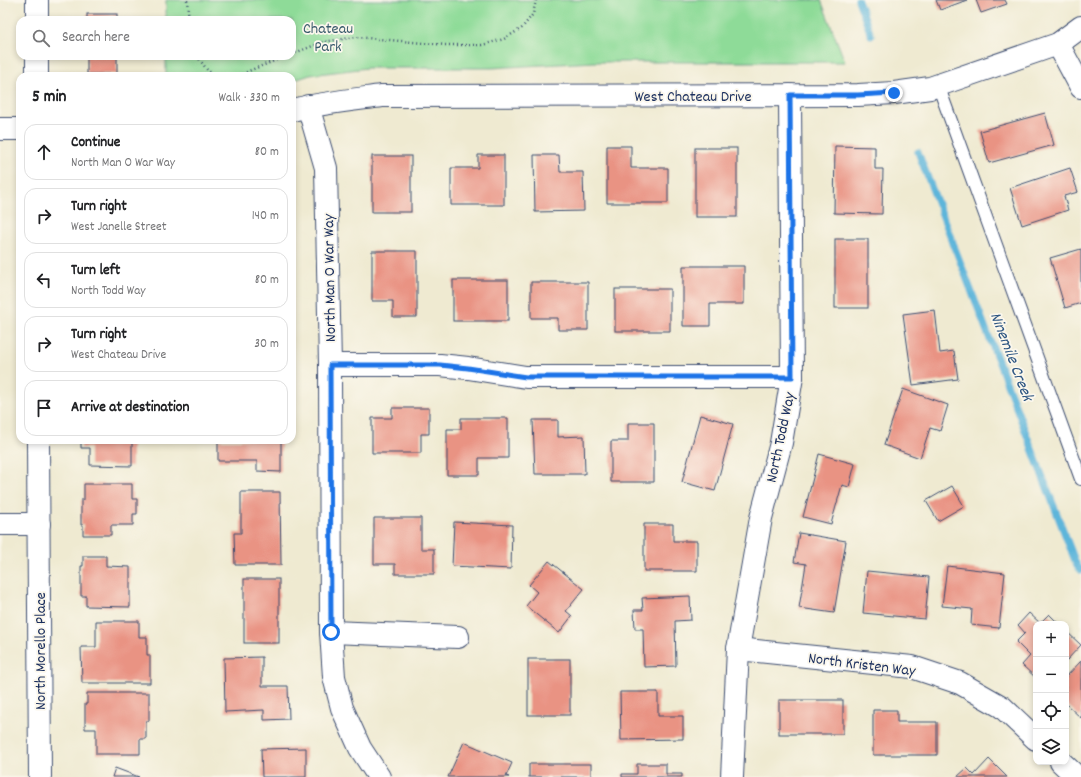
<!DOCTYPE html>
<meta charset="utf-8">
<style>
body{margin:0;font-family:Dekko,sans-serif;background:#f6f6f6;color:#202124}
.controls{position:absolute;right:12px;bottom:12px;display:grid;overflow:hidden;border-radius:8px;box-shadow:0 2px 6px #0003}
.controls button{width:36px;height:36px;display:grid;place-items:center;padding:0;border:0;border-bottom:1px solid #e0e0e0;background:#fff;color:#202124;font:20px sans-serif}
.stop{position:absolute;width:12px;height:12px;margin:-9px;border:3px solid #1a73e8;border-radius:50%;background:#fff}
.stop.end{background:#1a73e8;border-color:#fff;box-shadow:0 1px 4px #0008}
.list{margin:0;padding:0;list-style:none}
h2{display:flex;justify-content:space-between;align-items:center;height:52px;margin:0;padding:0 16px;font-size:17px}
h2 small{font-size:13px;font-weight:400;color:#757577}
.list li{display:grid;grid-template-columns:26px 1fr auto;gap:12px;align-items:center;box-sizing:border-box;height:56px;margin:0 8px 8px;padding:0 8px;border:1px solid #e0e0e0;border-radius:12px}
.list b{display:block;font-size:15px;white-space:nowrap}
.list p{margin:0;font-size:13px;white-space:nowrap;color:#757577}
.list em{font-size:13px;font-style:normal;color:#757577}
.icon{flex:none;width:22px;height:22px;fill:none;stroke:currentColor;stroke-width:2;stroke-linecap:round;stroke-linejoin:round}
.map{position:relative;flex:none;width:1081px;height:777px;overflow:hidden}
.search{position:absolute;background:#fff;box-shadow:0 2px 6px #0003;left:16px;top:16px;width:280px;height:44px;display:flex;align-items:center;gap:10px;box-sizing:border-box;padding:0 14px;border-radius:12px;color:#757577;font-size:15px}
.panel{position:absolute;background:#fff;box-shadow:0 2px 6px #0003;left:16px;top:72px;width:280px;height:372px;border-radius:12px}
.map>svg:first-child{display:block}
.green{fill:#8edb98;stroke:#54857b}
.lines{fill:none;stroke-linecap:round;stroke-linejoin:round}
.stream{stroke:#5db5da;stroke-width:7}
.building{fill:#e99383}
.service-casing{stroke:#3b4b6f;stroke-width:14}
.minor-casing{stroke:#3b4b6f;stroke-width:24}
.tertiary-casing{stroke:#3b4b6f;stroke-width:24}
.path{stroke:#3b4b6f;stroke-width:2.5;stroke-dasharray:1 3;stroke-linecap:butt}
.service{stroke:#fff;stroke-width:12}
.minor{stroke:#fff;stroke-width:22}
.tertiary{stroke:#fff;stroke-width:22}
.route{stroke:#1a73e8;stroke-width:5}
.labels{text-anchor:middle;stroke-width:3.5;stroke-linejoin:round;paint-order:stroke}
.park-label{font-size:16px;fill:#385a6c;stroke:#fbf7ec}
.street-label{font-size:16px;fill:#1b2f5e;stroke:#fbf7ec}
.water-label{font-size:17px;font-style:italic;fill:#2f5783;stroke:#fbf7ec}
</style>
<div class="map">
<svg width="1081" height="777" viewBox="0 0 1081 777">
<rect width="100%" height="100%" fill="#fbf7ec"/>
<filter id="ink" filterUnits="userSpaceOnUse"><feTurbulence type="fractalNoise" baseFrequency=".025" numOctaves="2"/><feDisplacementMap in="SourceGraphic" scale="8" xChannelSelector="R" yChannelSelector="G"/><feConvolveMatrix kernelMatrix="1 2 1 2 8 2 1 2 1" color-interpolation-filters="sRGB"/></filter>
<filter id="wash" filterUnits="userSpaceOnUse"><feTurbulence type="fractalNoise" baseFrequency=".012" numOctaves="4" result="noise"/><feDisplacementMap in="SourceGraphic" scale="16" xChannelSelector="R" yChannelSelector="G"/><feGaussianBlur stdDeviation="0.9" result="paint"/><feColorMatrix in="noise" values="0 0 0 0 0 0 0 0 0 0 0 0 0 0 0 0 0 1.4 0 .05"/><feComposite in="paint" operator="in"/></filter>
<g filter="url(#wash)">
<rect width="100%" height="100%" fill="#efead1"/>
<!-- green -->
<polygon class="green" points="166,0 821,0 845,62 594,62 491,68 367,68 310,75 292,81 292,76 166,76 166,56 292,56 292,20 166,20"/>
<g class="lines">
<!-- stream -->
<g class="stream">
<polyline points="858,0 871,35"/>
<polyline points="918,152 1077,566 1081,570"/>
</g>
</g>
<g id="blocks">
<!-- building -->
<g class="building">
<polygon points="936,0 967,0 940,10"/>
<polygon points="976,0 1005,0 1007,4 981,13"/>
<rect x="87" y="14" width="30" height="6"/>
<rect x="87" y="56" width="30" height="18"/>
<polygon points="1045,113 1054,145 989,163 980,131"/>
<polygon points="607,146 631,146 631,168 668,168 668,203 607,203"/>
<polygon points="835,146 875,147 875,169 883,169 882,214 834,213"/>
<rect x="695" y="148" width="42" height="69"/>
<polygon points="478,155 504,155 504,205 451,205 451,168 478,168"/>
<polygon points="534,155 559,155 560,172 583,172 584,211 535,212"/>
<rect x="372" y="156" width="39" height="56"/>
<polygon points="1070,168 1078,192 1064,196 1068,210 1022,225 1010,188"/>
<rect x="835" y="239" width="33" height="69"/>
<polygon points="1081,249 1081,303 1065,308 1050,258"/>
<polygon points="372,251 417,251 417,317 393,317 393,301 372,301"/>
<polygon points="683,266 744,266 744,304 710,304 710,326 683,326"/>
<rect x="453" y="280" width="55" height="41"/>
<polygon points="531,282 588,282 588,330 558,330 558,318 531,318"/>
<rect x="615" y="289" width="55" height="42"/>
<polygon points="935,310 940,353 954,351 958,379 913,385 903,314"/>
<polygon points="903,389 948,405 940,431 930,428 920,458 884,445"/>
<polygon points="392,408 429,408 429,434 421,434 421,453 372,453 372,418 392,418"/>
<polygon points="700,415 733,424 715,491 682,482"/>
<polygon points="461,418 508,418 508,458 479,458 479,475 447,475 447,429 461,429"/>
<polygon points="533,420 558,420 558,437 584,436 585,474 535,474"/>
<polygon points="628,423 654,423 654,482 611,482 611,441 628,441"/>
<polygon points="81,440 132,440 132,466 90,465 90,448 81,448"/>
<polygon points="218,440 281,440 281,472 257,471 257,461 218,461"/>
<polygon points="819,454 855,464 849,487 842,485 831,524 803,517"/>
<polygon points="84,484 132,484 132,499 137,499 137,514 133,514 133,525 111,525 111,535 83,535 83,525 81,525 81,500 84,500"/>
<polygon points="952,486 964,506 938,521 926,501"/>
<polygon points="241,492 280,492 281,565 235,565 234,533 241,533"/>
<polygon points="374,518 421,518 421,549 434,549 434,574 395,574 395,564 374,564"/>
<polygon points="454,522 512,525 511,569 452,566"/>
<polygon points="644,524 673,524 673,541 697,541 697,571 644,571"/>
<polygon points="799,533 846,541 834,613 799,608 806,564 794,562"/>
<polygon points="83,556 106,556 106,566 130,567 130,607 86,606 86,596 81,596 81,566 83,566"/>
<polygon points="549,561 584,589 566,611 572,616 559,633 526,606 537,592 529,585"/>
<polygon points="947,566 1005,573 999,628 971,625 972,609 942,606"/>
<polygon points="867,571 929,577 925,619 863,613"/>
<rect x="244" y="579" width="35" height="64"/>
<polygon points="690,596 691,620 675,621 676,666 644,667 643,629 635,629 634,610 643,610 642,598"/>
<polygon points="1029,613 1040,623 1049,614 1059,624 1036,624 1036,678 1022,665 1030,656 1016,642 1025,633 1018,625"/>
<polygon points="96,621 139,621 139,637 147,637 147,655 150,655 150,683 82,683 81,647 96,647"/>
<polygon points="1066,631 1081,645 1066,661"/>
<polygon points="262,657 262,686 288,686 289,719 264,720 264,710 225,712 224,658"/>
<rect x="528" y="659" width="42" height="56"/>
<polygon points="1081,661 1081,718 1066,704 1066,677"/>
<polygon points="620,692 658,692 658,716 683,716 683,739 621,740"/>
<polygon points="87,693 149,693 149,721 146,721 146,739 140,739 140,754 96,754 96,729 85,729 85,704 87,704"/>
<rect x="779" y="700" width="64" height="34"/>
<polygon points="873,710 897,710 897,722 937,722 937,755 873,755"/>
<polygon points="464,742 512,763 506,776 509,777 448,777"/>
<polygon points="306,748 306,777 262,777 261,749"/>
<polygon points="989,759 1007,777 957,777 967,768 974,775"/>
<rect x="529" y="764" width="62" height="13"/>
<polygon points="637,764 666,764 666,774 682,774 682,777 622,777 622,774 637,774"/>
<polygon points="115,768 139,777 112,777"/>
</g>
</g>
</g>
<g filter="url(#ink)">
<use href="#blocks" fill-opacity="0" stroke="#3b4b6f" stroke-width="1"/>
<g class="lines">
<!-- service casing -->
<g class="service-casing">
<polyline id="service" points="938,85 1081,479"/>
</g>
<!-- minor casing -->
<g class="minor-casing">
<g id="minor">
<polyline points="37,20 37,0"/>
<polyline points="1058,44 1081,87"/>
<polyline points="37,76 37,56"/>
<polyline points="308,106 326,168 330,365 331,632 334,677 342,708 360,748 379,777"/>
<polyline points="330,365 440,365 468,368 526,377 792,377"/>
<polyline points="38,440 40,777"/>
<polyline points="0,524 39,524"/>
<polyline points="331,632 458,637"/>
<polyline points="738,649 912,667 960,683 1002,707 1036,739"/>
<polyline points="1061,762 1077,777"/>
<polyline points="732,777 738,649 761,518 781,443 792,377 790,95"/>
</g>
</g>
<!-- tertiary casing -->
<g class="tertiary-casing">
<g id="tertiary">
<path d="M292,110C321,103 351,100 382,96L858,95L894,93L930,88L1058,44L1081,27"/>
<polyline points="0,129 20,129"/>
</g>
</g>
<!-- path -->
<g class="path">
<polyline points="187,0 189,20"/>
<polyline points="292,54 323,42 356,37 446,45 482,45 504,39 522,28 533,14 536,0"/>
<polyline points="197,56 208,71 218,76"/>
<polyline points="239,76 251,70 287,56"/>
</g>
<!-- service -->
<use href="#service" class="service"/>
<!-- minor -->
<use href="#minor" class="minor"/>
<!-- tertiary -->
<use href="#tertiary" class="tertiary"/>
</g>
</g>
<g class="lines" filter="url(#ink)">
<!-- route -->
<polyline class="route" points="331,632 330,365 440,365 468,368 526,377 792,377 790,95 858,95 894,93"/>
</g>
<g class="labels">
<!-- park labels -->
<g class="park-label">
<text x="328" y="33">Chateau<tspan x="328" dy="18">Park</tspan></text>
</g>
<!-- street labels -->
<g class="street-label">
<text x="693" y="101">West Chateau Drive</text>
<text transform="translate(328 278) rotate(-91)" y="6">North Man O War Way</text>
<text transform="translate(779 437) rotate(-78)" y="6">North Todd Way</text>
<text transform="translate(39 651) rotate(-90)" y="6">North Morello Place</text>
<text transform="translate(862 663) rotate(7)" y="6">North Kristen Way</text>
</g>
<!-- water labels -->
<g class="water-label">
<text transform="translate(1013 356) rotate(69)" y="6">Ninemile Creek</text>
</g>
</g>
</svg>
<div class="controls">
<button>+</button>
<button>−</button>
<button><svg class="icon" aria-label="locate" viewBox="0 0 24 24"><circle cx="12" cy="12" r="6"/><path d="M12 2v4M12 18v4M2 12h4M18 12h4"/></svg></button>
<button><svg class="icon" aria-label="layers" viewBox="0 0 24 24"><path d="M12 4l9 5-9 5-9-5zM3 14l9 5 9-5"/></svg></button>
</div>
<div class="stop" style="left:331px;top:632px"></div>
<div class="stop end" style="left:894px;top:93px"></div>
<div class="search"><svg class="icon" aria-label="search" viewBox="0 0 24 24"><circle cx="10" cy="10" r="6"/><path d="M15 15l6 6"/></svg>Search here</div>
<section class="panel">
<h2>5 min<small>Walk · 330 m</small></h2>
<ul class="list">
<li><svg class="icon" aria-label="ahead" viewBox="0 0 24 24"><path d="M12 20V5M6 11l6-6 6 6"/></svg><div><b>Continue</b><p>North Man O War Way</p></div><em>80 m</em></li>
<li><svg class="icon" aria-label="right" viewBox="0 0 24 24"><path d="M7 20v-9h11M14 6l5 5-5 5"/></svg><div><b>Turn right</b><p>West Janelle Street</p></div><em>140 m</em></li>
<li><svg class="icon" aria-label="left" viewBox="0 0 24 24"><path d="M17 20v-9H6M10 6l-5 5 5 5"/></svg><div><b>Turn left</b><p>North Todd Way</p></div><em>80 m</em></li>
<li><svg class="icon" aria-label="right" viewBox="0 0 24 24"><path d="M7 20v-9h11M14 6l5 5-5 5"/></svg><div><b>Turn right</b><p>West Chateau Drive</p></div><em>30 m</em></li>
<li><svg class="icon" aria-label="arrive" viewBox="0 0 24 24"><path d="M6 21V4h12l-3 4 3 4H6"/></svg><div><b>Arrive at destination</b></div></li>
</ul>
</section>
</div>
